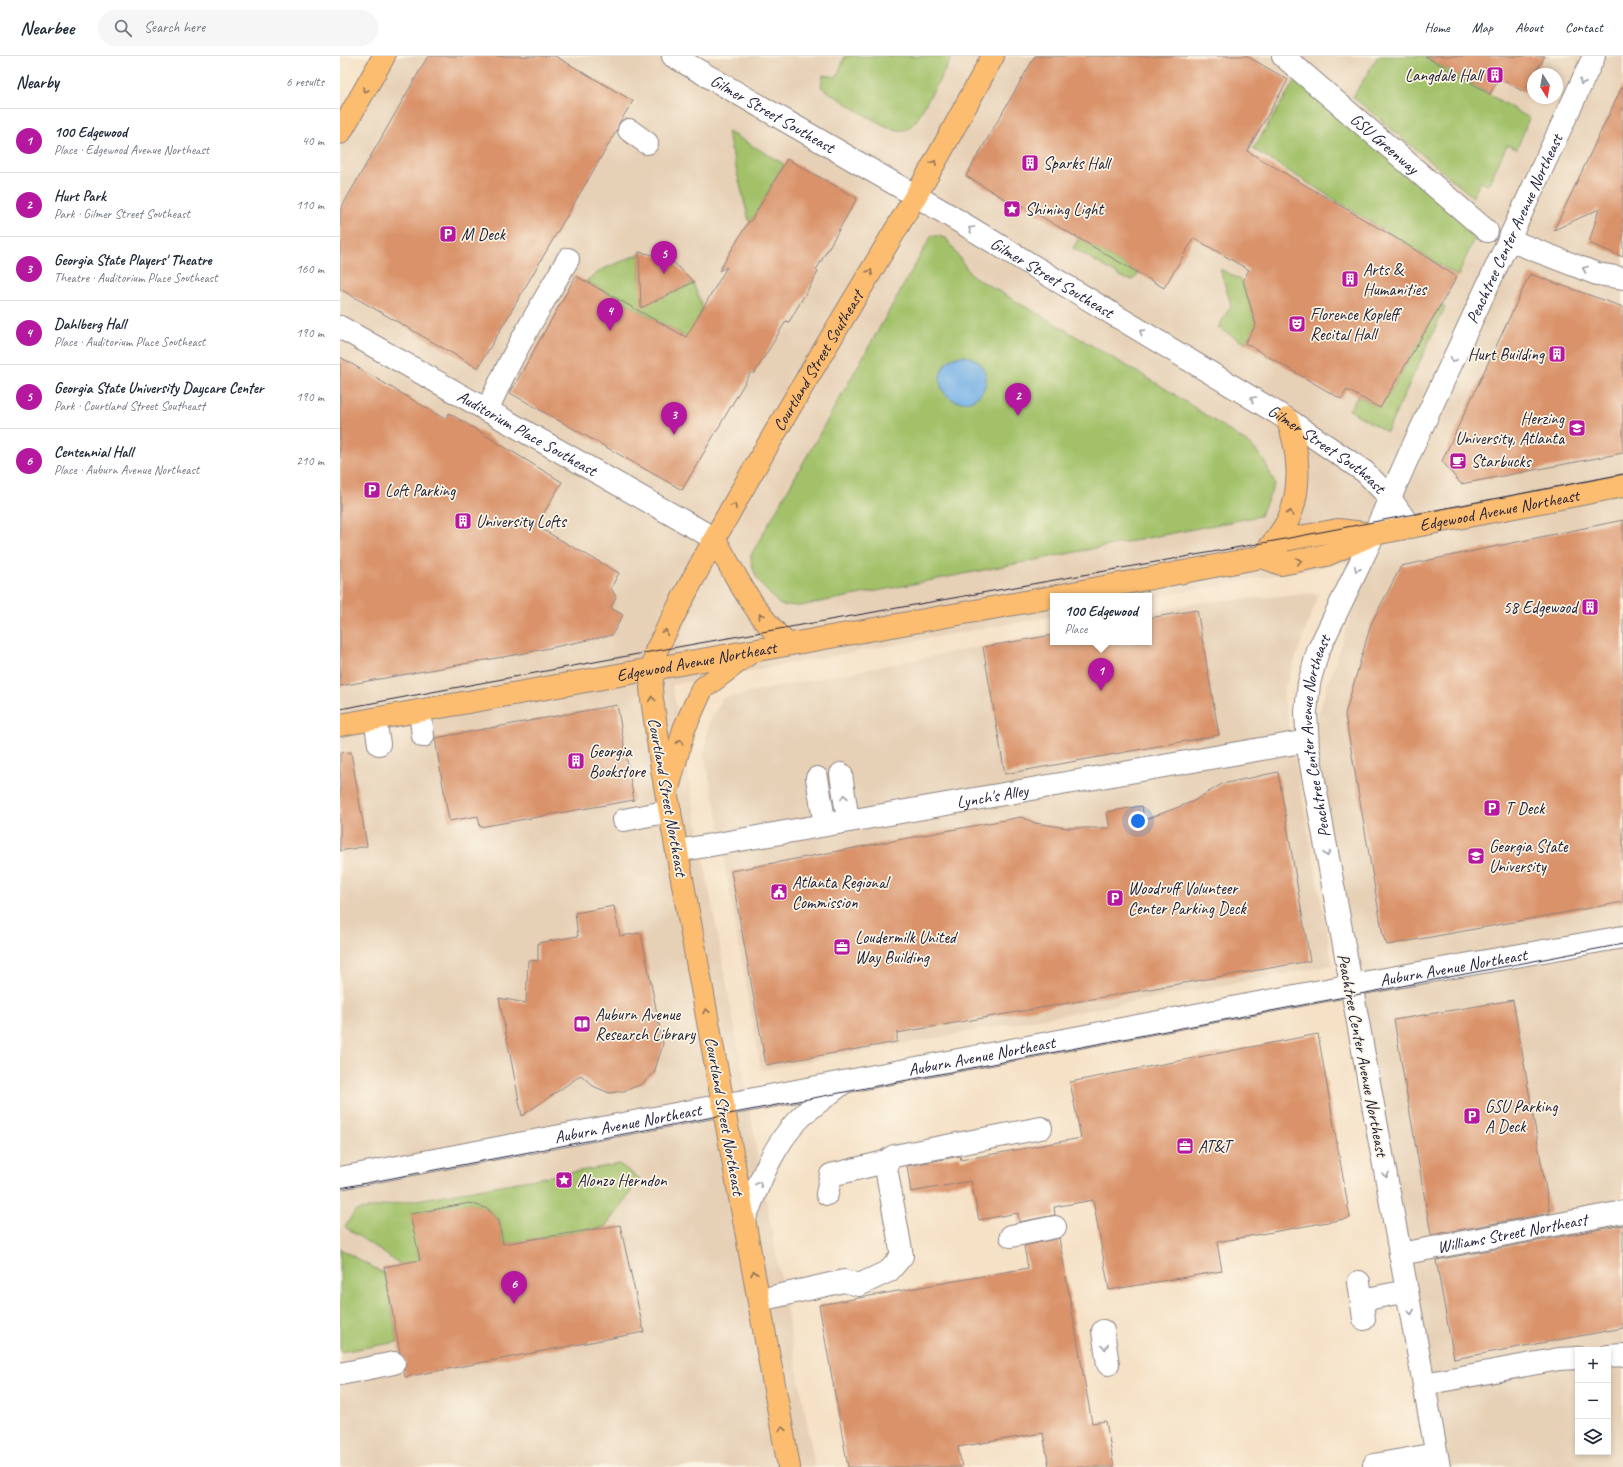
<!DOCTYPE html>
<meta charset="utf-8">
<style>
body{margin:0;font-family:Caveat,sans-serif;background:#f6f6f7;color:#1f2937}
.controls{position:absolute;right:12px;bottom:12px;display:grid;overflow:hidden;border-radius:0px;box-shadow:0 2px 6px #0003}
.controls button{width:36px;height:36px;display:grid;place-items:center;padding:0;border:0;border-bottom:1px solid #e0e1e3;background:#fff;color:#1f2937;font:20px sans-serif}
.compass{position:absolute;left:1187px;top:12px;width:36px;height:36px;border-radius:50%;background:#fff;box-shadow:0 2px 6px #0003;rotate:169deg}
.you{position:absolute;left:798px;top:765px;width:14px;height:14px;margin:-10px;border:3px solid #fff;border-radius:50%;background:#1a73e8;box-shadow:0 0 0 6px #1a73e833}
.badge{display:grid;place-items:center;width:26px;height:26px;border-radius:50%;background:#b5179e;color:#fff;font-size:13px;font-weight:700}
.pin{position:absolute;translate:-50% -33px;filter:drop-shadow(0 1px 2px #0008)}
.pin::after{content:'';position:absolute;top:21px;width:14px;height:12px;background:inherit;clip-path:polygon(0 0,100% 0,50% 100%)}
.popup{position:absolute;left:710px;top:537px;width:102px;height:52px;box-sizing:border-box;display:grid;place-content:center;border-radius:0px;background:#fff;filter:drop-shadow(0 1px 3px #0005);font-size:13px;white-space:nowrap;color:#747a83}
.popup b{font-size:15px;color:#1f2937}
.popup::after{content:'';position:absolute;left:50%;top:100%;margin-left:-8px;border:8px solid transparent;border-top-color:#fff}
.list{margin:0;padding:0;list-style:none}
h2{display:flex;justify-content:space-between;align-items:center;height:52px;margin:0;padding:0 16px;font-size:17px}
h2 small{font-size:13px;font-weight:400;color:#747a83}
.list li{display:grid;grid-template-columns:26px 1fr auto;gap:12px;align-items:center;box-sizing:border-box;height:64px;padding:0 16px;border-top:1px solid #e0e1e3}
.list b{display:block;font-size:15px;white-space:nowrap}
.list p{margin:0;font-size:13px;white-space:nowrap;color:#747a83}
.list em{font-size:13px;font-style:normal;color:#747a83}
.icon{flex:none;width:22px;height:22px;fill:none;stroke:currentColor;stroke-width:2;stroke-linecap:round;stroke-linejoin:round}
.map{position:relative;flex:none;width:1283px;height:1411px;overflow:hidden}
header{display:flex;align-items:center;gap:24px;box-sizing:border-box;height:56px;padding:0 20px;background:#fff;border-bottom:1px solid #e0e1e3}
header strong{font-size:19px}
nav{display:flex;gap:22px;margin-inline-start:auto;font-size:14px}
.search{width:280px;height:36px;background:#f6f6f7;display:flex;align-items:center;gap:10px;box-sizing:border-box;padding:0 14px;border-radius:22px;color:#747a83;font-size:15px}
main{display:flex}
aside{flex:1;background:#fff}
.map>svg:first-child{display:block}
.built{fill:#e6d0b6;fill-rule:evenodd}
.green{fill:#a2c169;stroke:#627252}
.water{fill:#76b1e7;stroke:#4c6a91}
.building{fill:#d99269}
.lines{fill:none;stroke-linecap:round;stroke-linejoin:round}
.minor-casing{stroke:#8c8280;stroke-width:24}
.major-casing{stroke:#8c8280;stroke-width:24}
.minor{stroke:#fff;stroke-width:22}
.major{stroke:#fcbd6f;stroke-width:22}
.tram{stroke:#22223b;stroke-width:1}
.oneway{stroke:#9c9ca7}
.oneway2{stroke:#8f7055}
.labels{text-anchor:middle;stroke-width:3.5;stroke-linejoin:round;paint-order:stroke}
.poi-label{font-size:17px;fill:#22223b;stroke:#fcf5e5;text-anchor:start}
.street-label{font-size:17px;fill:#22223b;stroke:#fcf5e5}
</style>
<header>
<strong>Nearbee</strong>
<div class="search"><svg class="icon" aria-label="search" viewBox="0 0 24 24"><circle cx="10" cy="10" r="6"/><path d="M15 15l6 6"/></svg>Search here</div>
<nav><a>Home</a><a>Map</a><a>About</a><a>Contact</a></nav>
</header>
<main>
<aside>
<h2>Nearby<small>6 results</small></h2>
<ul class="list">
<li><span class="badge">1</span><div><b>100 Edgewood</b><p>Place · Edgewood Avenue Northeast</p></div><em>40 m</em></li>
<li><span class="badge">2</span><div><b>Hurt Park</b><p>Park · Gilmer Street Southeast</p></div><em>110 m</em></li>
<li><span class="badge">3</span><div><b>Georgia State Players' Theatre</b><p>Theatre · Auditorium Place Southeast</p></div><em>160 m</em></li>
<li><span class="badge">4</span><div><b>Dahlberg Hall</b><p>Place · Auditorium Place Southeast</p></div><em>190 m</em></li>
<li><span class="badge">5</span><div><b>Georgia State University Daycare Center</b><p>Park · Courtland Street Southeast</p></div><em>190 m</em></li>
<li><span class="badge">6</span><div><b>Centennial Hall</b><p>Place · Auburn Avenue Northeast</p></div><em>210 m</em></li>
</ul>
</aside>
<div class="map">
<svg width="1283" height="1411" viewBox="0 0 1283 1411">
<rect width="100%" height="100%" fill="#fcf5e5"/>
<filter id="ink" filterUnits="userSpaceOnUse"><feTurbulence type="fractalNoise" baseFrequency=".025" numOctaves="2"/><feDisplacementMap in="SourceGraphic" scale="8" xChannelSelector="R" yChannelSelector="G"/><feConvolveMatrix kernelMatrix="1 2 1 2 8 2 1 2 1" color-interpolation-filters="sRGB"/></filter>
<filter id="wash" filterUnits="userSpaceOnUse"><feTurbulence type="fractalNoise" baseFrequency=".012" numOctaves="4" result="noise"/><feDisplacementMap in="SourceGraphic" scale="16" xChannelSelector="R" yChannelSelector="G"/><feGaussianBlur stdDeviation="0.9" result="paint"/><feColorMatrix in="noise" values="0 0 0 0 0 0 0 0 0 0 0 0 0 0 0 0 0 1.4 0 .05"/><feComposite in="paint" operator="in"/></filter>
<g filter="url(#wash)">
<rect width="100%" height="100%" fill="#f5e1c6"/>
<!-- built -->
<g class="built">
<path d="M35,0H1283V1411H1092L969,685L1030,502L809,542V540H713V560L332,629L475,1411H0V64ZM1193,18H1217V42H1193ZM1238,1294H1268V1396H1238Z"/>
<polygon points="979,537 943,637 993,909 421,1014 386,816 381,774 364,699 369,668 382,642 713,576 713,586 809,586 809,557 861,546"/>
</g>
<!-- green -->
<g class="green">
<path d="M505,0H613L576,65C571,70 566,76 558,74C542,72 497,41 481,31L483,19L497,21Z"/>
<polygon points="1038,0 1084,0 1189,62 1177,93 1167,89 1148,129 1140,126 1133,141 1013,41"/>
<polygon points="956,23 1138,173 1118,220 913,93"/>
<polygon points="387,75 444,108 411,165 409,165"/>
<path d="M592,179L606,182L631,219L823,331L911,389L924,404L935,428L920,460L460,550L440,549C425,532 412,524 411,499Z"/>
<polygon points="739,182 799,218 793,224 785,223 733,192"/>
<polygon points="299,198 300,224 325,240 353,227 363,252 357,263 363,266 352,284 246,225 263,213"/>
<polygon points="880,213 903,225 916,269 905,287 878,272 891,249"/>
<polygon points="1101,249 1105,251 1047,376 1009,354 1018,340 1040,352"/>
<polygon points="279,1108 300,1123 265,1171 163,1188 159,1165 148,1153 130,1147 71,1158 80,1205 60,1208 5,1171 15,1155"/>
<polygon points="0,1193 45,1218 58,1286 0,1296"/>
</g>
<!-- water -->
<circle class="water" cx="623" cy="323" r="23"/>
<g id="blocks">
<!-- building -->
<g class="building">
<polygon points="88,0 215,0 293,45 279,67 277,74 138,312 0,233 0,154"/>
<polygon points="695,0 907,0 948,24 907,95 1066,188 1117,221 1040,352 1007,334 1001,343 905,287 916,269 903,225 909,214 854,182 824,232 683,150 682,153 626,120"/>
<polygon points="1085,0 1205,0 1184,36 1159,22 1150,38"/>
<polygon points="1283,29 1283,201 1249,187 1259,153 1214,174"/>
<polygon points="447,103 517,142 476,214 478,216 449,266 446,265 414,318 411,316 342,434 170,337 236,220 346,281 387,211 379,215 409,165 411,165"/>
<polygon points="299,196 319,200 333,206 354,226 301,252"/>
<polygon points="1190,218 1283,251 1283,397 1121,428 1102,405"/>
<polygon points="0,301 105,363 109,357 222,426 196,470 279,517 271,532 276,541 271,552 283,559 272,579 185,597 0,630"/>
<polygon points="1283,464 1283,846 1047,889 1043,880 1005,658 1031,568 1061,510"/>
<polygon points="857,554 879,679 665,718 643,591 713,579 713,586 809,586 809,562"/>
<polygon points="277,649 294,744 140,771 138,760 109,765 95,682"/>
<polygon points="11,696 27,790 0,795 0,697"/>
<polygon points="938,716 970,905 557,977 557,986 426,1009 391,815 681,761 695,767 727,772 770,772 767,756 802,750 804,764 852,746 882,728"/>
<polygon points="274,850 280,880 301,877 323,988 314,1017 302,1028 284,1035 269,1037 253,1030 241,1019 182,1060 159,942 186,947 188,904 198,905 198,887 238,880 235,857"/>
<polygon points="1173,944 1210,1157 1091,1179 1054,964"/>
<polygon points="978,978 1010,1162 877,1186 882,1215 769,1234 753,1144 714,1151 715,1159 679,1166 678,1157 639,1164 631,1125 571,1136 567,1110 620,1100 621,1104 741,1082 730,1026"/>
<polygon points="130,1147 148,1153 159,1165 163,1188 280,1169 304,1276 65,1321 64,1314 66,1305 60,1297 44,1211 80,1204 70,1158"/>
<polygon points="1283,1169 1283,1272 1114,1303 1096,1204"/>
<polygon points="719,1182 752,1367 766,1365 774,1411 709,1411 703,1377 618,1391 622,1411 508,1411 479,1249 688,1212 684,1190"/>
</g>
</g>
</g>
<g filter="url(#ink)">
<use href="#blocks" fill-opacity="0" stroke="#8c8280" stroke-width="1"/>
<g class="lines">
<!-- minor casing -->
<g class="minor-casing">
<g id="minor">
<path id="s1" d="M333,0L602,155L947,363L1025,416L1050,442L1070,471"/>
<path id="s2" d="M943,0L1147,175"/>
<polyline points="289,74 307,87"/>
<polyline points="1169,184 1257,218 1283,222"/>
<path id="s3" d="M0,271L375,483"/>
<path d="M147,355C169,303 199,253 228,203"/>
<polyline points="80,655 83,680"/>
<polyline points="35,663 39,688"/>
<polyline points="501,718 508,765"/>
<polyline points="477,722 485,769"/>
<polyline points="284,764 330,755"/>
<path id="s4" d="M337,795L967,685"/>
<path id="s5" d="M0,1122L1023,927L1283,881"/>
<polyline points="487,1138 491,1119 545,1106"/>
<path d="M404,1164C419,1129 431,1092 458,1064C471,1050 489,1039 504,1026"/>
<polyline points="671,1180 715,1171"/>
<path id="s6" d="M1060,1198L1283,1156"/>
<polyline points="1019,1226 1024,1263"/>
<polyline points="419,1244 504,1225 519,1229 549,1215 562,1200 545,1106 554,1100 701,1072"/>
<polyline points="1022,1244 1067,1235"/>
<polyline points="763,1275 768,1308"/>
<polyline points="1268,1300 1283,1299"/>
<polyline points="0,1318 54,1307"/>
<polyline points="1084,1328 1219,1303 1238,1302"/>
<polyline points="1034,1409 1096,1398"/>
<path id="s7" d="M1099,1411L968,692L966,656L969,627L978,595L1034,478L1069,399L1254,0"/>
</g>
</g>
<!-- major casing -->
<g class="major-casing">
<g id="major">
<polyline points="0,77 44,0"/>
<path d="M375,483C396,521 415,559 447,588"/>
<path d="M929,492C937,482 944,473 949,462C962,432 959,392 947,363"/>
<path id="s8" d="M922,501L941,508L986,499L1034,478L1283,430"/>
<polyline points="717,540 922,501 944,484 998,474 1033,478"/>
<path id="s9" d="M0,669L713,541"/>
<polyline points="329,729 344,673 362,633 411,596"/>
<path id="s10" d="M449,1411L322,713L312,643L311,632L316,595C393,439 487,291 575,141C602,95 627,47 653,0"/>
</g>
</g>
<!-- minor -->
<use href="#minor" class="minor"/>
<!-- major -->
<use href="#major" class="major"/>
<!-- tram -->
<g class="tram">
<polyline points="0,653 287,600 934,485 1283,418"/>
<polyline points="0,1132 1283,888"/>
</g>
</g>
<!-- one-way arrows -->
<defs><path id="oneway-chevron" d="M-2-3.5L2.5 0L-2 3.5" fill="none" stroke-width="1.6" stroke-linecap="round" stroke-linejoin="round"/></defs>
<g class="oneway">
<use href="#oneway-chevron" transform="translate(1242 26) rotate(115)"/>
<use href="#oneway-chevron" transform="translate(631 173) rotate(-149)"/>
<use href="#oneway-chevron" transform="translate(1245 213) rotate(-158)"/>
<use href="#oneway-chevron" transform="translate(802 276) rotate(-149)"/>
<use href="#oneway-chevron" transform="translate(1113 304) rotate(115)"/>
<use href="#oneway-chevron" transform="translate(913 343) rotate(-149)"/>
<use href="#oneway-chevron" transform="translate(1017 513) rotate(116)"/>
<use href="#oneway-chevron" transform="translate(504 741) rotate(-99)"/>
<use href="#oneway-chevron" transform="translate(987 798) rotate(80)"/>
<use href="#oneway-chevron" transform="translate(1046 1119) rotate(80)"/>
<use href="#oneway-chevron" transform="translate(419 1128) rotate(-68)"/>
<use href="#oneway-chevron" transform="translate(1071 1256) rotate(80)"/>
<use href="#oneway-chevron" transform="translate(765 1291) rotate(81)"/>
</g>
<g class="oneway2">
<use href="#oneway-chevron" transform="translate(25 34) rotate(120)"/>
<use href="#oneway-chevron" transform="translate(594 107) rotate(-61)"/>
<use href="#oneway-chevron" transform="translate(530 216) rotate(-60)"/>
<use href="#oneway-chevron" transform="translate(394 450) rotate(-60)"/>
<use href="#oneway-chevron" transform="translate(950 457) rotate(-74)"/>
<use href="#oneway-chevron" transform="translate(959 505) rotate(-11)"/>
<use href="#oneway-chevron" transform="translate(421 560) rotate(-127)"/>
<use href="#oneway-chevron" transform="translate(325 576) rotate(-64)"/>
<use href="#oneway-chevron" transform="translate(312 643) rotate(-95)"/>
<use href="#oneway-chevron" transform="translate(340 686) rotate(-75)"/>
<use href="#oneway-chevron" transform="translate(366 955) rotate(-100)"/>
<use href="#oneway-chevron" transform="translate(414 1217) rotate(-100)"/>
<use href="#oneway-chevron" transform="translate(442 1373) rotate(-100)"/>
</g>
</g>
<!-- icons -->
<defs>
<g id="building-square" transform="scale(0.9)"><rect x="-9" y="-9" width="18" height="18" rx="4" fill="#b5179e" stroke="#fcf5e5"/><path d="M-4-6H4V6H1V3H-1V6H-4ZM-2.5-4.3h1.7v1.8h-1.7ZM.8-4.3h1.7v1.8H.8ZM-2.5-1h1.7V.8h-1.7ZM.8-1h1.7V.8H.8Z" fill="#fff"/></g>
<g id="sight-square" transform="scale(0.9)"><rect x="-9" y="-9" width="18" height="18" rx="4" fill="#b5179e" stroke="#fcf5e5"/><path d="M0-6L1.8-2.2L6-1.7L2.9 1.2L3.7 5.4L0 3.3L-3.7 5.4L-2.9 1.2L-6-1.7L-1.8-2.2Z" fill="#fff"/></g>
<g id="parking-square" transform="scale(0.9)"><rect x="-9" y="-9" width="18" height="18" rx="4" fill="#b5179e" stroke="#fcf5e5"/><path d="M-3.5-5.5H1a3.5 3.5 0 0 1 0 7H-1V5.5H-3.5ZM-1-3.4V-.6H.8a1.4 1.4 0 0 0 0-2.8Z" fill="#fff"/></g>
<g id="theatre-square" transform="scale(0.9)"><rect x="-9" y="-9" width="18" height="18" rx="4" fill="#b5179e" stroke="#fcf5e5"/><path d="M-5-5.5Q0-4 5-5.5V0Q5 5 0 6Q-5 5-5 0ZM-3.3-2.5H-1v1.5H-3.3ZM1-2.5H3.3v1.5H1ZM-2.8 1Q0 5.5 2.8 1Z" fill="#fff"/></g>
<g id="university-square" transform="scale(0.9)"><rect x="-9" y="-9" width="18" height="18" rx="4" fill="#b5179e" stroke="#fcf5e5"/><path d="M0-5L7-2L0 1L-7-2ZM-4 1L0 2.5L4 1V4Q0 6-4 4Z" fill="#fff"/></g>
<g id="cafe-square" transform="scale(0.9)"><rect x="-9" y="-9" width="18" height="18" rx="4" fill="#b5179e" stroke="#fcf5e5"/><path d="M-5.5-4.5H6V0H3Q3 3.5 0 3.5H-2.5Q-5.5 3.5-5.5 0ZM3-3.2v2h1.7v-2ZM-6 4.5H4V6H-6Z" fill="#fff"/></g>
<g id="civic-square" transform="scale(0.9)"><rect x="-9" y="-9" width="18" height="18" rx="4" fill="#b5179e" stroke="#fcf5e5"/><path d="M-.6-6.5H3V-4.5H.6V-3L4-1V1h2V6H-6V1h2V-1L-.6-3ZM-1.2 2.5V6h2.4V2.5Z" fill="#fff"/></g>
<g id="office-square" transform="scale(0.9)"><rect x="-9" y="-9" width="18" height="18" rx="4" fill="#b5179e" stroke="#fcf5e5"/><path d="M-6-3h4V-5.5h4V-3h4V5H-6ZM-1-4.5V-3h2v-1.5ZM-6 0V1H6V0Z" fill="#fff"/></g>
<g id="library-square" transform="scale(0.9)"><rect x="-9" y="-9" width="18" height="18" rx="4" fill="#b5179e" stroke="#fcf5e5"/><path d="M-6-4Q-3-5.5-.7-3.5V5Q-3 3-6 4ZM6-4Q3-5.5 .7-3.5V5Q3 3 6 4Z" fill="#fff"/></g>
</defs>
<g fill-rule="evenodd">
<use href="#building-square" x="1155" y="19"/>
<use href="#building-square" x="690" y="107"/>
<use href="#sight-square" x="672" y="153"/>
<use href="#parking-square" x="108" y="178"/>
<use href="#building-square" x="1010" y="223"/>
<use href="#theatre-square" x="957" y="268"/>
<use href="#building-square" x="1217" y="298"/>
<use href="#university-square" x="1237" y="372"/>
<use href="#cafe-square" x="1118" y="405"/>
<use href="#parking-square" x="32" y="434"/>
<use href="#building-square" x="123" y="465"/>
<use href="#building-square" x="1250" y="551"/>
<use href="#building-square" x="236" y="705"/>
<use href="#parking-square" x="1152" y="752"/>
<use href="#university-square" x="1136" y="800"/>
<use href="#civic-square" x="439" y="836"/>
<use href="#parking-square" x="775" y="842"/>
<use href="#office-square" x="502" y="891"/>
<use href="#library-square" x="242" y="968"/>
<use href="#parking-square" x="1132" y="1060"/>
<use href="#office-square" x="845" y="1090"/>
<use href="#sight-square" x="224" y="1124"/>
</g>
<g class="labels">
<!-- poi labels -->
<g class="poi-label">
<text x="1142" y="25" text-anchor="end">Langdale Hall</text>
<text x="703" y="113">Sparks Hall</text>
<text x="685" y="159">Shining Light</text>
<text x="121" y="184">M Deck</text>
<text x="1023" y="219">Arts &amp;<tspan x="1023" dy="20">Humanities</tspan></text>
<text x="970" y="264">Florence Kopleff<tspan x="970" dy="20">Recital Hall</tspan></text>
<text x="1204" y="304" text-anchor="end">Hurt Building</text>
<text x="1224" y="368" text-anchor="end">Herzing<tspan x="1224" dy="20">University, Atlanta</tspan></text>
<text x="1131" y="411">Starbucks</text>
<text x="45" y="440">Loft Parking</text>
<text x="136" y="471">University Lofts</text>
<text x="1237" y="557" text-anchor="end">58 Edgewood</text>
<text x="249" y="701">Georgia<tspan x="249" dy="20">Bookstore</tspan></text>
<text x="1165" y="758">T Deck</text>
<text x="1149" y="796">Georgia State<tspan x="1149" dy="20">University</tspan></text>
<text x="452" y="832">Atlanta Regional<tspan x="452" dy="20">Commission</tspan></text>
<text x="788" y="838">Woodruff Volunteer<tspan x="788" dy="20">Center Parking Deck</tspan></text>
<text x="515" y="887">Loudermilk United<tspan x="515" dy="20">Way Building</tspan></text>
<text x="255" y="964">Auburn Avenue<tspan x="255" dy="20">Research Library</tspan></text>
<text x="1145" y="1056">GSU Parking<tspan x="1145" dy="20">A Deck</tspan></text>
<text x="858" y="1096">AT&amp;T</text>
<text x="237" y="1130">Alonzo Herndon</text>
</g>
<!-- street labels -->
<g class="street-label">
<text dy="6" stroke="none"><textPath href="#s1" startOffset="115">Gilmer Street Southeast</textPath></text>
<text dy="6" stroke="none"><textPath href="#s2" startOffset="134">GSU Greenway</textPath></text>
<text dy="6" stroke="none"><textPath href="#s7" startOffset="1295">Peachtree Center Avenue Northeast</textPath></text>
<text dy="6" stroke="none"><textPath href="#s1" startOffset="439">Gilmer Street Southeast</textPath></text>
<text dy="6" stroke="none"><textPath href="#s10" startOffset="1161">Courtland Street Southeast</textPath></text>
<text dy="6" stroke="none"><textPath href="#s3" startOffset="215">Auditorium Place Southeast</textPath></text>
<text dy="6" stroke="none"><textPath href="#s1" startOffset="763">Gilmer Street Southeast</textPath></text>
<text dy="6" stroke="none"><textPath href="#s8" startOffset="246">Edgewood Avenue Northeast</textPath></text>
<text dy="6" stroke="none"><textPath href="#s9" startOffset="362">Edgewood Avenue Northeast</textPath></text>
<text dy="6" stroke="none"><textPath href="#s7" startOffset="743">Peachtree Center Avenue Northeast</textPath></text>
<text dy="6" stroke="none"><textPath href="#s4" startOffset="320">Lynch's Alley</textPath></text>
<text transform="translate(328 741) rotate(80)" y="6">Courtland Street Northeast</text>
<text dy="6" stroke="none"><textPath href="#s5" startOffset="1133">Auburn Avenue Northeast</textPath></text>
<text transform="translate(1023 999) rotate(79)" y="6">Peachtree Center Avenue Northeast</text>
<text dy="6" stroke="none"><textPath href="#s5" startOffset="653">Auburn Avenue Northeast</textPath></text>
<text transform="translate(385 1060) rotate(80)" y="6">Courtland Street Northeast</text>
<text dy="6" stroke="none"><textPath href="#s5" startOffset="293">Auburn Avenue Northeast</textPath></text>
<text dy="6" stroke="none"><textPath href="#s6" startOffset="114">Williams Street Northeast</textPath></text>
</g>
</g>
</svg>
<div class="controls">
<button>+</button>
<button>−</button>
<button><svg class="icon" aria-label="layers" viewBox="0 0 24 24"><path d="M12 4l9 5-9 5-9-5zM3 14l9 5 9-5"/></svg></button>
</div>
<svg class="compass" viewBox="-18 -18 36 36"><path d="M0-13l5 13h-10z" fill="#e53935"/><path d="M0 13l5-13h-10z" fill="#747a83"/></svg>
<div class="you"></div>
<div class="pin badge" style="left:761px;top:635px">1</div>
<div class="popup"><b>100 Edgewood</b>Place</div>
<div class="pin badge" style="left:678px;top:360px">2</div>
<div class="pin badge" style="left:334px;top:379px">3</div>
<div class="pin badge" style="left:270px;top:275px">4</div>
<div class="pin badge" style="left:324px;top:218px">5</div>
<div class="pin badge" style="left:174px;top:1248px">6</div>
</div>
</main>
